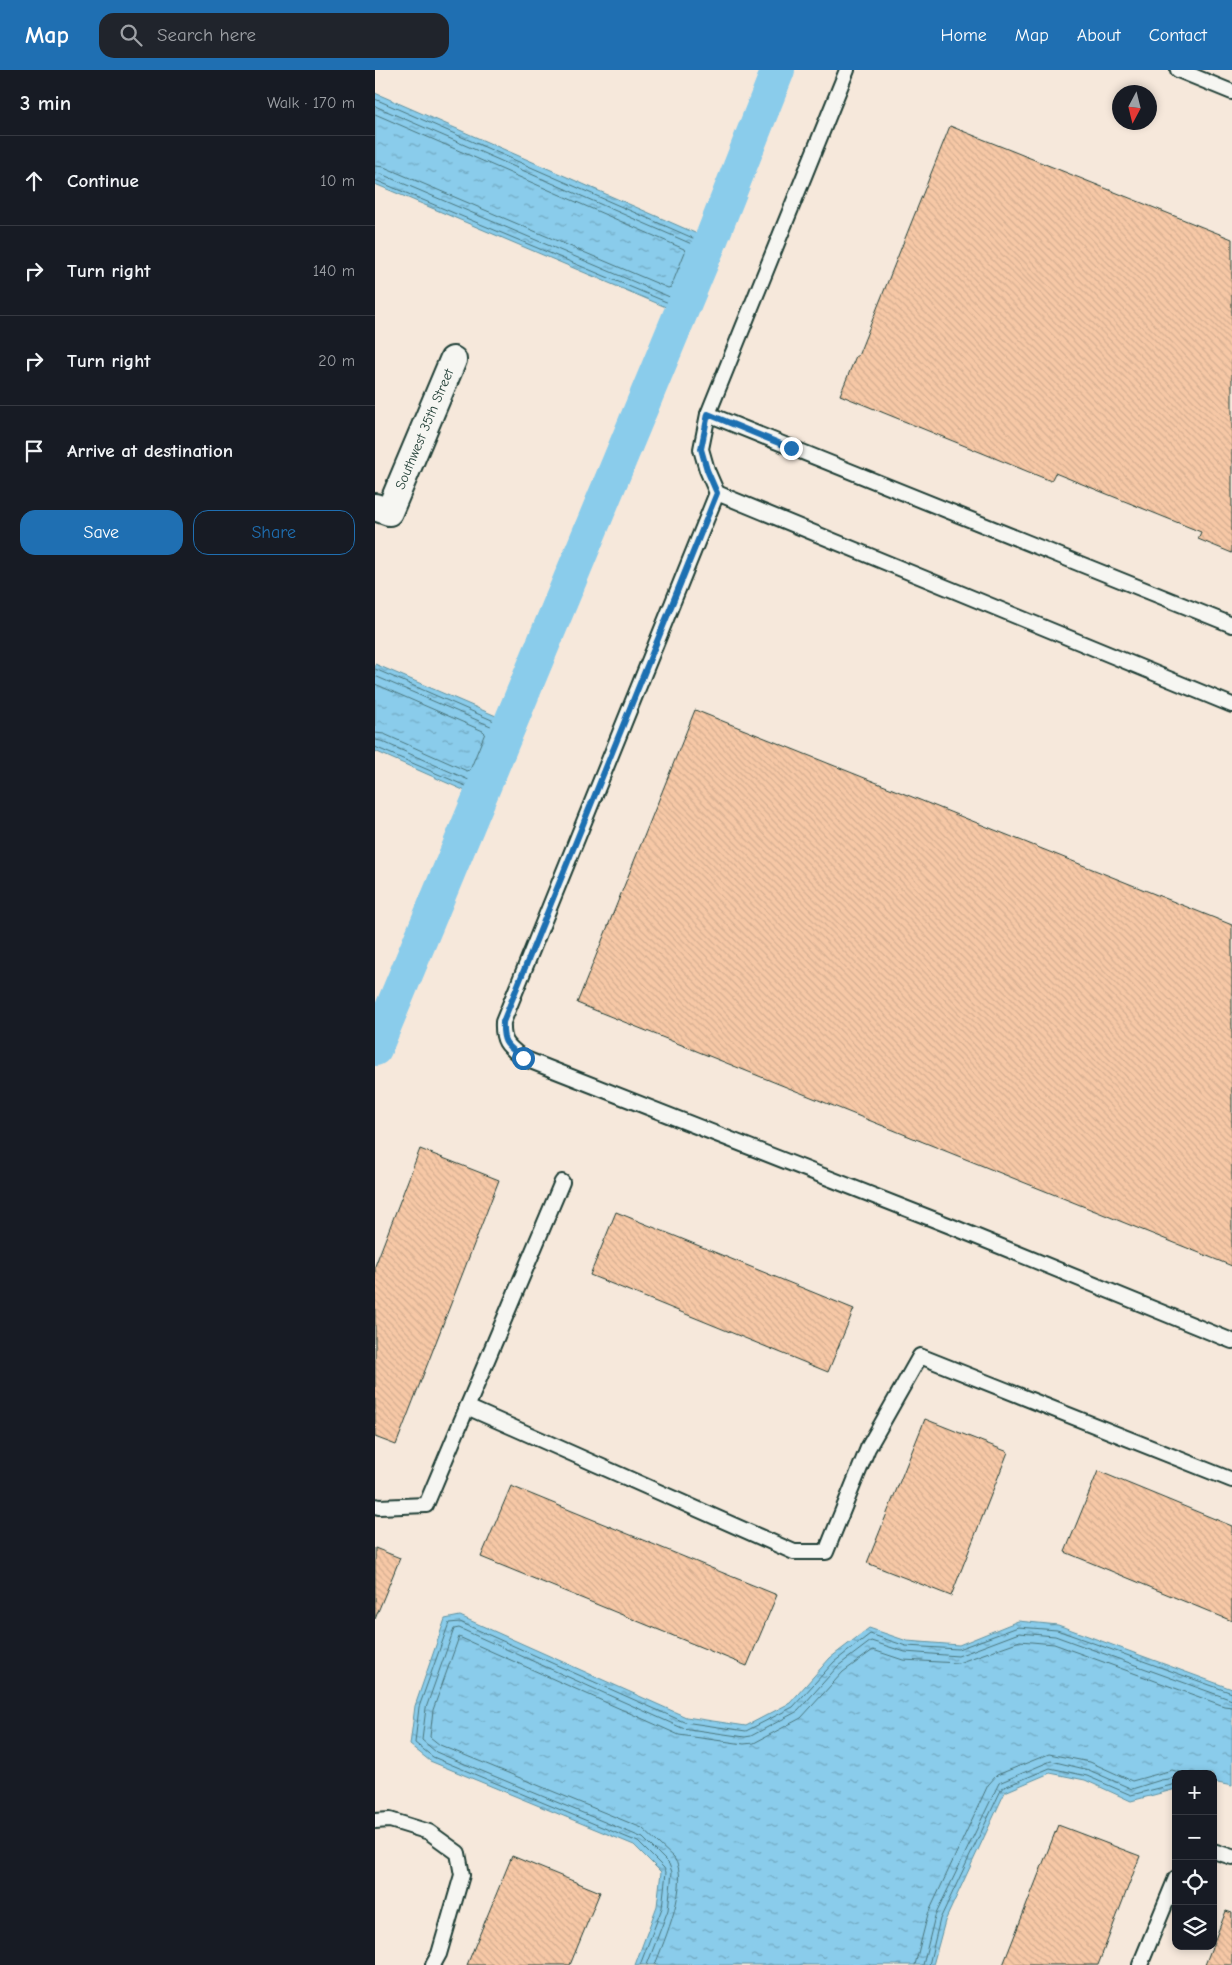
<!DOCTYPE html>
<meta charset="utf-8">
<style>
body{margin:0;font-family:"Comic Neue",sans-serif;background:#20242c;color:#f1f3f6}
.controls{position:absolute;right:15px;bottom:15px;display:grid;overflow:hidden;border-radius:10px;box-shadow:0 2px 8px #0003}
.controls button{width:45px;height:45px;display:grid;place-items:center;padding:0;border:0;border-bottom:1px solid #363941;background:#171b24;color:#f1f3f6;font:25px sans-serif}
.compass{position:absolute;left:737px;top:15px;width:45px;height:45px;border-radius:50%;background:#171b24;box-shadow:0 2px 8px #0003;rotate:187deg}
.stop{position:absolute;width:15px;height:15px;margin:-11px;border:4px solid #1f6fb2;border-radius:50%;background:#fff}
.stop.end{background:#1f6fb2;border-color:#fff;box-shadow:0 1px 5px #0008}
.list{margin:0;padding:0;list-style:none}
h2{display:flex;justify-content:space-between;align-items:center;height:65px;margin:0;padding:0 20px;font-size:21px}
h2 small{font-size:16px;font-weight:400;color:#9ea1a6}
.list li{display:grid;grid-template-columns:32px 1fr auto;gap:15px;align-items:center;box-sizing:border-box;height:90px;padding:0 20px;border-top:1px solid #363941}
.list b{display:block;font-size:19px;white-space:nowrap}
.list em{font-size:16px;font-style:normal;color:#9ea1a6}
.actions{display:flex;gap:10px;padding:15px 20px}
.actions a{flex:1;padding:11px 0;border:1px solid #1f6fb2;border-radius:15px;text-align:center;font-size:18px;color:#1f6fb2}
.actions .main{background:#1f6fb2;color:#fff}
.icon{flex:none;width:28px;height:28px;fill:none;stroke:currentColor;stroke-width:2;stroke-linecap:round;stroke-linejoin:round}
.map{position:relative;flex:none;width:857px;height:1895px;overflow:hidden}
header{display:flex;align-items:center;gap:30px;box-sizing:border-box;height:70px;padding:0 25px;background:#1f6fb2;color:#fff}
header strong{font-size:24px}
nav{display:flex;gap:28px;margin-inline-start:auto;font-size:18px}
.search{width:350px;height:45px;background:#20242c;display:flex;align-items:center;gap:12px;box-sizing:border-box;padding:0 18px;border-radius:15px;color:#9ea1a6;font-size:19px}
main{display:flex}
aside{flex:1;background:#171b24}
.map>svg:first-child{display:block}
.water{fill:url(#water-ripples);stroke:#5f93a2}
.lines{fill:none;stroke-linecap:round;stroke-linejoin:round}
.shore{stroke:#4a767d;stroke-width:1}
.canal{stroke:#8acceb;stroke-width:34}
.building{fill:url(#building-back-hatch);stroke:#1f3d34}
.lane-casing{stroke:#1f3d34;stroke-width:18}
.street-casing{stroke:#1f3d34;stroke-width:30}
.lane{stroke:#f6f6f2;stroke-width:14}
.street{stroke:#f6f6f2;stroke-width:26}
.route{stroke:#1f6fb2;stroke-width:6}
.labels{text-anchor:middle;stroke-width:5;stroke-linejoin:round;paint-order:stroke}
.street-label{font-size:14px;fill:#1f3d34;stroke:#f6f6f2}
</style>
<header>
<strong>Map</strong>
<div class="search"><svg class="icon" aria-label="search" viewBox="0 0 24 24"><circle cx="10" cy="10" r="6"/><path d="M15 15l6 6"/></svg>Search here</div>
<nav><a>Home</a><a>Map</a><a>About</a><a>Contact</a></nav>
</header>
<main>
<aside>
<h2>3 min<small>Walk · 170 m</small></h2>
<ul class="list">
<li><svg class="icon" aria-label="ahead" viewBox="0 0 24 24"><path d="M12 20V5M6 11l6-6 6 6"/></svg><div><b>Continue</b></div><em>10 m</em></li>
<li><svg class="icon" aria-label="right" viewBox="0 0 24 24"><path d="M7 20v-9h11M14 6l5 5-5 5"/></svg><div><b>Turn right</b></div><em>140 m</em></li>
<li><svg class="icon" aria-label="right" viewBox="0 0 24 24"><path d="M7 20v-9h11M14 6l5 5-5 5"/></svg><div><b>Turn right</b></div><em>20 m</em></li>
<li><svg class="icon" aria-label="arrive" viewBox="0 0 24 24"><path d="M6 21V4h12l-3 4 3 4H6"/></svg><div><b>Arrive at destination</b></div></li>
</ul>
<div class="actions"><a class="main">Save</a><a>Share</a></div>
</aside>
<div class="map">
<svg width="857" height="1895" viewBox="0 0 857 1895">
<defs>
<pattern id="water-ripples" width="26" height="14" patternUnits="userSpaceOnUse" patternTransform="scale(1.25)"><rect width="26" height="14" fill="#8acceb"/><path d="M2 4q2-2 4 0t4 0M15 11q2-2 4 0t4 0" fill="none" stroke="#70a7bf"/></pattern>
<pattern id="building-back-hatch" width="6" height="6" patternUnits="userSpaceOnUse" patternTransform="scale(1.25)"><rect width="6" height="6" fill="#f7c8a6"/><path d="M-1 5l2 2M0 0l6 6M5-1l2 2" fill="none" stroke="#d3ad90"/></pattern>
</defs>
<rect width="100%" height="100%" fill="#f6e8db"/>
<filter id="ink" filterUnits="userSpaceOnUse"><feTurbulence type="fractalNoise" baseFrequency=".02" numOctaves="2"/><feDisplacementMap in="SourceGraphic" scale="10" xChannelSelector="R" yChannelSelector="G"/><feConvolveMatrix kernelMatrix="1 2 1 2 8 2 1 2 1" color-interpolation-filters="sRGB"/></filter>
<g filter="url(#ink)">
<!-- water -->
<g class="water">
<polygon points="0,23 336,170 305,243 0,114"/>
<polygon points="0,594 135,652 104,727 0,681"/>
<polygon points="85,1546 311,1647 371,1656 415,1633 455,1588 494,1558 532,1571 584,1575 643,1551 683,1555 857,1619 857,1716 838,1712 838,1704 801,1704 801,1719 756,1731 710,1710 675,1703 630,1722 570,1851 558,1895 260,1895 282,1836 286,1802 259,1775 55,1691 35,1675 40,1636 70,1549"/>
</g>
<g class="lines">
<!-- shore -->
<g class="shore">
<polyline points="0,29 327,172 328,175 303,234 301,236 0,110"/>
<polyline points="0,36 319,175 320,178 300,226 297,228 6,104 0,103"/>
<polyline points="0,44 309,179 310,182 296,217 293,218 9,97 0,96"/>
<polyline points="0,599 126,654 128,656 100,720 0,677"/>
<polyline points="0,606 118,657 119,659 96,711 6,671 0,670"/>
<polyline points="0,614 108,661 110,663 95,700 92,701 9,664 0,663"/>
<polyline points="265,1895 287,1838 291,1802 289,1798 263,1772 58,1687 40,1673 44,1637 74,1553 85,1552 309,1652 371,1661 418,1637 459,1592 495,1564 531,1576 583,1579 643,1557 682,1560 857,1623"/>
<polyline points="272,1895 293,1840 297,1802 294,1794 268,1768 61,1682 47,1670 51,1638 79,1559 84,1558 307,1658 370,1667 376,1666 423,1641 463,1596 496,1571 530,1582 583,1586 644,1563 680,1566 857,1630"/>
<path d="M280,1895C289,1871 316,1810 299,1788L267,1758L65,1675L55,1667L58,1640L84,1567L304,1665L369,1674L379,1673L426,1648L468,1602L498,1580L528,1590L583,1593L645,1571L679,1574L849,1636L857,1637"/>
<polyline points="540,1895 553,1844 613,1715 622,1705 674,1684 715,1692 757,1711 797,1700 811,1704"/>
<polyline points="548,1895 560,1846 624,1713 676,1691 714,1700 757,1719 786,1710 801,1708"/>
<polyline points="554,1895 565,1849 627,1718 675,1698 712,1706 756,1725 801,1714"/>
</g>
<!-- canal -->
<polyline class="canal" points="0,979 336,170 403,0"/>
</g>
<!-- building -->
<g class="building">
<polygon points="575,56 857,169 857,483 823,469 826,462 680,403 676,411 465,325 481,286 483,286"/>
<polygon points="320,640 857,855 857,1196 202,933"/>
<polygon points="45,1079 124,1110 21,1375 0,1367 0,1196"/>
<polygon points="241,1142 479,1239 453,1302 215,1205"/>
<polygon points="550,1349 633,1382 576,1526 492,1493"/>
<polygon points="723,1401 857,1456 857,1551 690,1482"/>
<polygon points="136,1416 402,1525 372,1596 106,1487"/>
<polygon points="0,1478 25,1488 0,1549"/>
<polygon points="683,1755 765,1786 723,1895 628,1895"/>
<polygon points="137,1786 225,1822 195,1895 92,1895"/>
<polygon points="851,1841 857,1843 857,1895 830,1895"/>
</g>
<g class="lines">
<!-- lane casing -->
<g class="lane-casing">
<g id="lane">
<polyline points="472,0 333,344 857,555"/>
<polyline points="803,0 857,22"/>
<polyline points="333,344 326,379 332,400 342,423"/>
<path d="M857,635L342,423L128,952C127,973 133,976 148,988L573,1155L857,1271"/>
<polyline points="92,1337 419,1482 451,1482 493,1378 545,1286 857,1410"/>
<polyline points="0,1436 4,1437 51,1435 187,1112"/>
<polyline points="0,1751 15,1750 54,1762 83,1783 87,1805 64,1884 58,1895"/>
<polyline points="838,1781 857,1787"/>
<polyline points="765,1895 801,1808"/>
</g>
</g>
<!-- street casing -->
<g class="street-casing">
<g id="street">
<path id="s1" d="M0,437L14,442L78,290"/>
</g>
</g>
<!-- lane -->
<use href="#lane" class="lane"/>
<!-- street -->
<use href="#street" class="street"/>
</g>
</g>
<g class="lines" filter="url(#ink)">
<!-- route -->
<path class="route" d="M148,988C132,975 127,974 128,952L342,423L332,400L326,379L333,344L416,378"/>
</g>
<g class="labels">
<!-- street labels -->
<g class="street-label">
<text dy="5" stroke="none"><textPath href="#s1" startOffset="105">Southwest 35th Street</textPath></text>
</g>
</g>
</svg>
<div class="controls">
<button>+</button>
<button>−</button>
<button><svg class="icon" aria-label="locate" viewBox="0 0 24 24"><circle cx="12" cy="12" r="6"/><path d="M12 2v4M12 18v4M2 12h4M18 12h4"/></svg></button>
<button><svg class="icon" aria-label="layers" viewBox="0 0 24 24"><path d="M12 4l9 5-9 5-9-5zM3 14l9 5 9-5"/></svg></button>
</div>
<svg class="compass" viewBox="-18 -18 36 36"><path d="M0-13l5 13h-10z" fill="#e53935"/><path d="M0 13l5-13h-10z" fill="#9ea1a6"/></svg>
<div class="stop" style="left:148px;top:988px"></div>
<div class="stop end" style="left:416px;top:378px"></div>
</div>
</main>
